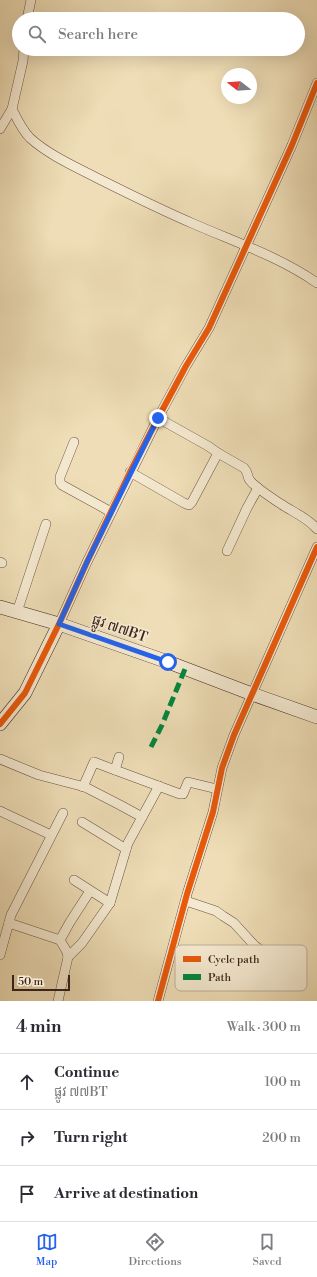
<!DOCTYPE html>
<meta charset="utf-8">
<style>
body{margin:0;font-family:"Libre Bodoni","Noto Sans Khmer",serif;background:#f7f7f7;color:#2b2b33}
.compass{position:absolute;left:221px;top:68px;width:36px;height:36px;border-radius:50%;background:#fff;box-shadow:0 4px 16px #0002;rotate:287deg}
.scale{position:absolute;left:12px;bottom:10px;width:58px;box-sizing:border-box;padding-left:4px;border:2px solid #3d251c;border-top:0;font-size:11px;line-height:14px;white-space:nowrap;color:#3d251c;-webkit-text-stroke:3px #f4e9d0;paint-order:stroke}
.stop{position:absolute;width:12px;height:12px;margin:-9px;border:3px solid #2563eb;border-radius:50%;background:#fff}
.stop.end{background:#2563eb;border-color:#fff;box-shadow:0 1px 4px #0008}
.list{margin:0;padding:0;list-style:none}
h2{display:flex;justify-content:space-between;align-items:center;height:52px;margin:0;padding:0 16px;font-size:17px}
h2 small{font-size:13px;font-weight:400;color:#7c7c81}
.list li{display:grid;grid-template-columns:26px 1fr auto;gap:12px;align-items:center;box-sizing:border-box;height:56px;padding:0 16px;border-top:1px solid #e1e1e2}
.list b{display:block;font-size:15px;white-space:nowrap}
.list p{margin:0;font-size:13px;white-space:nowrap;color:#7c7c81}
.list em{font-size:13px;font-style:normal;color:#7c7c81}
.icon{flex:none;width:22px;height:22px;fill:none;stroke:currentColor;stroke-width:2;stroke-linecap:round;stroke-linejoin:round}
.map{position:relative;flex:none;width:317px;height:1001px;overflow:hidden}
.search{position:absolute;background:#fff;box-shadow:0 4px 16px #0002;left:12px;right:12px;top:12px;height:44px;display:flex;align-items:center;gap:10px;box-sizing:border-box;padding:0 14px;border-radius:22px;color:#7c7c81;font-size:15px}
.sheet{height:220px;background:#fff}
nav{display:flex;justify-content:space-around;align-items:center;box-sizing:border-box;height:56px;border-top:1px solid #e1e1e2;background:#fff;font-size:11px;color:#7c7c81}
nav a{display:grid;justify-items:center;gap:2px}
nav .on{color:#2563eb}
.map>svg:first-child{display:block}
.lines{fill:none;stroke-linecap:round;stroke-linejoin:round}
.street-casing{stroke:#695342;stroke-width:10}
.secondary-casing{stroke:#3d251c;stroke-width:14}
.street{stroke:#f4e9d0;stroke-width:9}
.secondary{stroke:#f4e9d0;stroke-width:13}
.quiet{stroke:#00873e;stroke-width:5;stroke-dasharray:10 5;stroke-linecap:butt}
.cycleway-casing{stroke:#f4e9d0;stroke-width:8}
.cycleway{stroke:#e8590c;stroke-width:6}
.route{stroke:#2563eb;stroke-width:5}
.labels{text-anchor:middle;stroke-width:3.5;stroke-linejoin:round;paint-order:stroke}
.street-label{font-size:14px;fill:#3d251c;stroke:#f4e9d0}
.key{fill:#f4e9d0;stroke:#bdae9a;stroke-width:1}
.key-label{font-size:11px;fill:#3d251c}
</style>
<div class="map">
<svg width="317" height="1001" viewBox="0 0 317 1001">
<rect width="100%" height="100%" fill="#eeddb6"/>
<filter id="stains"><feTurbulence type="fractalNoise" baseFrequency=".005" numOctaves="4"/><feColorMatrix values="0 0 0 0 .2 0 0 0 0 .09 0 0 0 0 .02 0 0 0 .5 -.17"/></filter>
<radialGradient id="worn" r=".72"><stop offset=".6" stop-color="#630" stop-opacity="0"/><stop offset="1" stop-color="#630" stop-opacity=".3"/></radialGradient>
<g class="lines">
<!-- street casing -->
<g class="street-casing">
<g id="street">
<polyline points="27,19 31,0"/>
<path d="M12,109C17,119 22,130 30,138C49,155 74,166 97,178C129,194 161,210 194,224C235,242 280,257 317,283"/>
<polyline points="0,129 12,109 23,61 24,49"/>
<path d="M158,418L208,446L218,453L244,468C248,472 247,475 249,479C251,483 255,485 258,488C266,494 273,499 281,504C293,512 308,518 317,529"/>
<polyline points="74,442 60,477 60,482 62,485 111,512"/>
<polyline points="130,472 184,503 189,505 192,502 218,453"/>
<polyline points="227,551 247,508 258,488"/>
<polyline points="0,562 2,563"/>
<polyline points="17,612 46,524"/>
<polyline points="59,624 87,562 158,418 186,366 209,328 292,145 317,83"/>
<polyline points="0,759 39,775 85,787 120,805 142,817"/>
<polyline points="115,770 180,794 183,794 188,782 217,789"/>
<polyline points="83,787 94,762 115,770 119,757"/>
<polyline points="0,811 51,835"/>
<polyline points="82,822 126,849"/>
<polyline points="74,880 110,903"/>
<polyline points="186,901 216,911 223,916 234,923 255,946 291,970"/>
<polyline points="9,923 60,940"/>
<polyline points="0,955 11,915 63,813"/>
<polyline points="68,957 82,943 110,903 128,843 159,786"/>
<polyline points="58,1001 68,957 67,952 60,940 70,922 90,891"/>
<polyline points="158,1001 187,894 213,812 222,768 234,735 317,547"/>
</g>
</g>
<!-- secondary casing -->
<g class="secondary-casing">
<g id="secondary">
<polyline points="0,607 59,624 168,662 252,694 317,717"/>
<polyline points="0,724 25,693 59,624"/>
</g>
</g>
<!-- street -->
<use href="#street" class="street"/>
<!-- secondary -->
<use href="#secondary" class="secondary"/>
<!-- quiet -->
<polyline class="quiet" points="151,747 162,725 185,669"/>
<!-- cycleway casing -->
<g class="cycleway-casing">
<g id="cycleway">
<polyline points="0,724 25,693 59,624 87,562 130,472 158,418 186,366 209,328 292,145 317,83"/>
<polyline points="158,1001 187,894 213,812 222,768 234,735 317,547"/>
</g>
</g>
<!-- cycleway -->
<use href="#cycleway" class="cycleway"/>
</g>
<g class="lines">
<!-- route -->
<polyline class="route" points="158,418 87,562 59,624 168,662"/>
</g>
<g class="labels">
<!-- street labels -->
<g class="street-label">
<text transform="translate(120 628) rotate(19)" y="5">ផ្លូវ ៧៧BT</text>
</g>
</g>
<!-- legend -->
<rect x="175" y="945" width="132" height="46" rx="6" class="key"/>
<rect x="183" y="956" width="18" height="6" fill="#e8590c"/>
<rect x="183" y="974" width="18" height="6" fill="#00873e"/>
<g class="key-label">
<text x="208" y="963">Cycle path</text>
<text x="208" y="981">Path</text>
</g>
<rect width="100%" height="100%" filter="url(#stains)"/>
<rect width="100%" height="100%" fill="url(#worn)"/>
</svg>
<svg class="compass" viewBox="-18 -18 36 36"><path d="M0-13l5 13h-10z" fill="#e53935"/><path d="M0 13l5-13h-10z" fill="#7c7c81"/></svg>
<div class="scale">50 m</div>
<div class="stop" style="left:168px;top:662px"></div>
<div class="stop end" style="left:158px;top:418px"></div>
<div class="search"><svg class="icon" aria-label="search" viewBox="0 0 24 24"><circle cx="10" cy="10" r="6"/><path d="M15 15l6 6"/></svg>Search here</div>
</div>
<section class="sheet">
<h2>4 min<small>Walk · 300 m</small></h2>
<ul class="list">
<li><svg class="icon" aria-label="ahead" viewBox="0 0 24 24"><path d="M12 20V5M6 11l6-6 6 6"/></svg><div><b>Continue</b><p>ផ្លូវ ៧៧BT</p></div><em>100 m</em></li>
<li><svg class="icon" aria-label="right" viewBox="0 0 24 24"><path d="M7 20v-9h11M14 6l5 5-5 5"/></svg><div><b>Turn right</b></div><em>200 m</em></li>
<li><svg class="icon" aria-label="arrive" viewBox="0 0 24 24"><path d="M6 21V4h12l-3 4 3 4H6"/></svg><div><b>Arrive at destination</b></div></li>
</ul>
</section>
<nav>
<a class="on"><svg class="icon" aria-label="map" viewBox="0 0 24 24"><path d="M3 6l6-2 6 2 6-2v14l-6 2-6-2-6 2zM9 4v14M15 6v14"/></svg>Map</a>
<a><svg class="icon" aria-label="directions" viewBox="0 0 24 24"><path d="M12 3l9 9-9 9-9-9zM9 14v-3h6M13 9l2 2-2 2"/></svg>Directions</a>
<a><svg class="icon" aria-label="saved" viewBox="0 0 24 24"><path d="M7 4h10v16l-5-4-5 4z"/></svg>Saved</a>
</nav>
